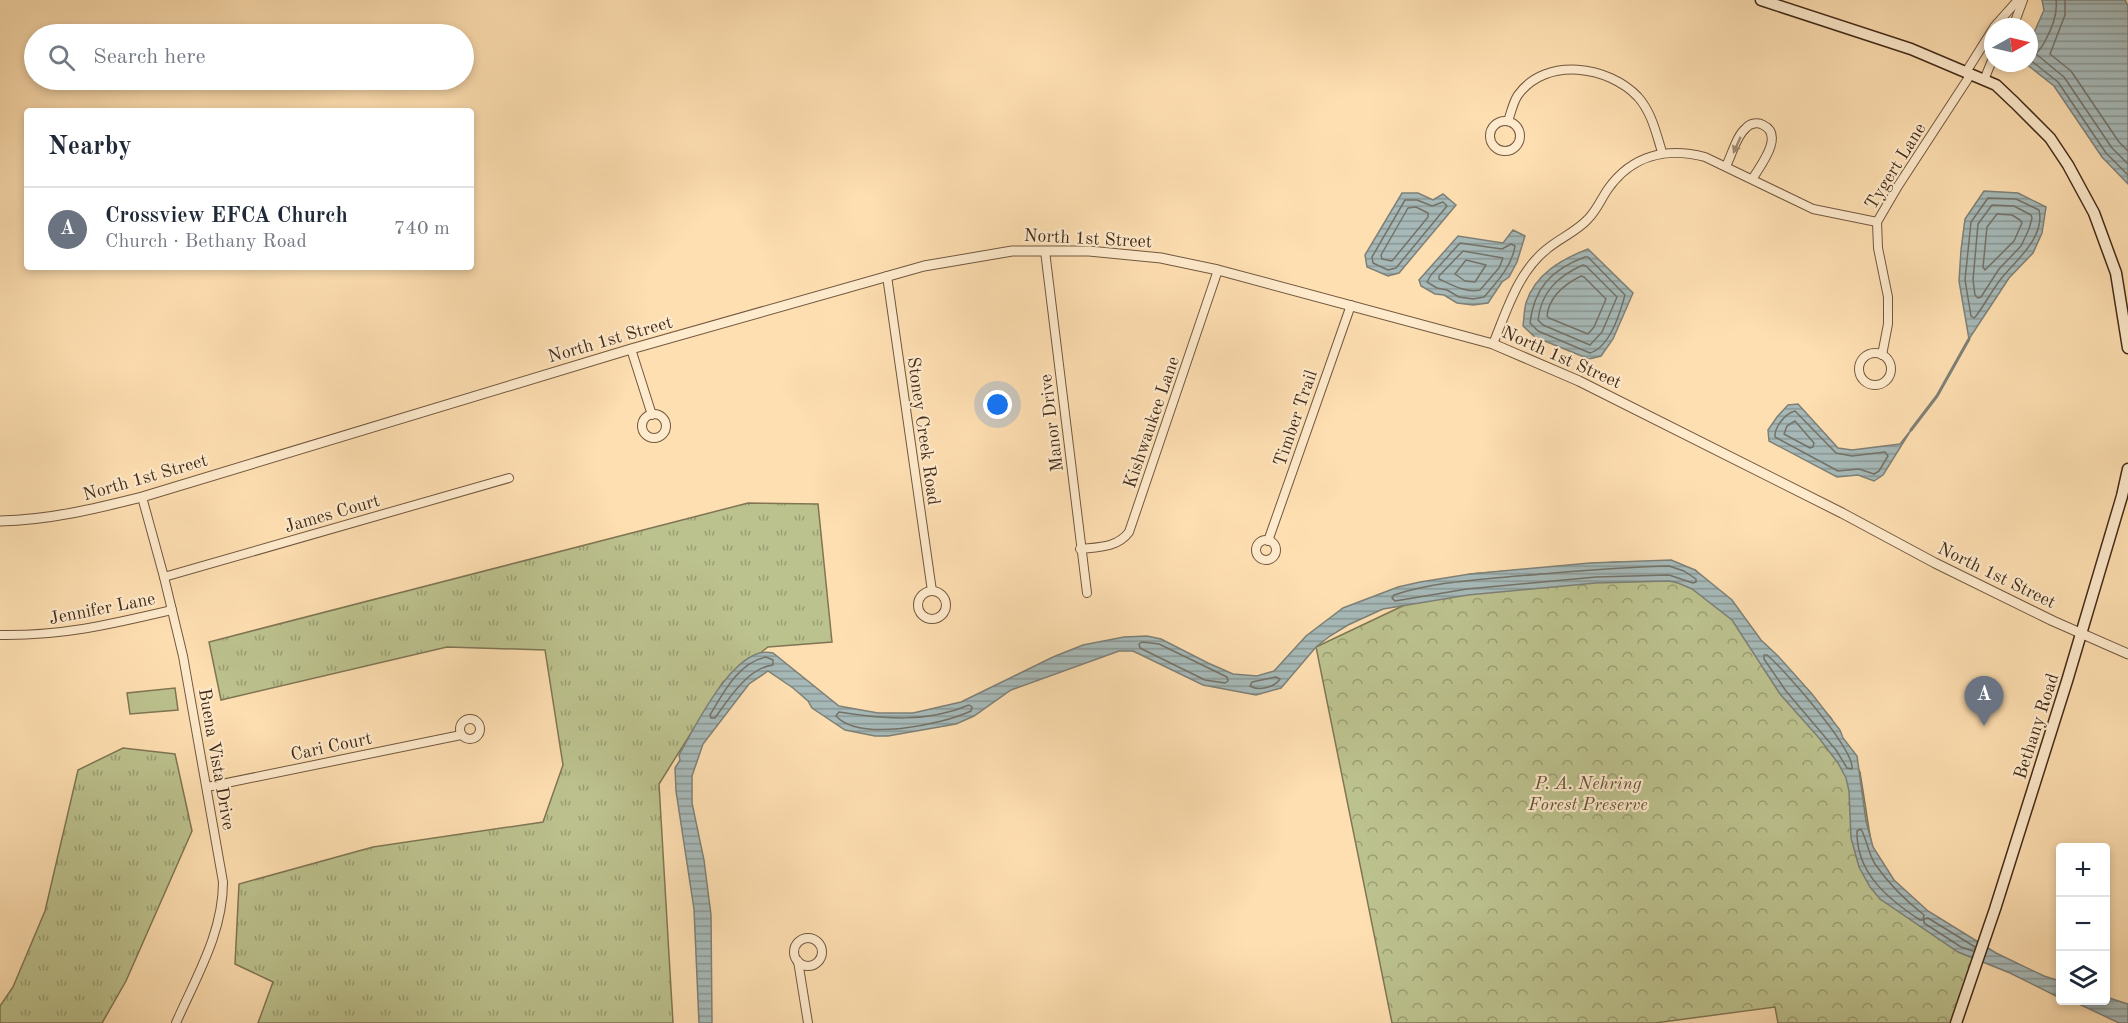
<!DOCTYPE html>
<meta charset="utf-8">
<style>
body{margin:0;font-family:"Old Standard TT",serif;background:#f6f6f7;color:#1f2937}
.controls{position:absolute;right:18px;bottom:18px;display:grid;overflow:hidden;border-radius:6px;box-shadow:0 3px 9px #0003}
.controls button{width:54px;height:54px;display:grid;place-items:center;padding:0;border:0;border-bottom:2px solid #e0e1e3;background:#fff;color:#1f2937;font:30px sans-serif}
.compass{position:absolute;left:1984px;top:18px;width:54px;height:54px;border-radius:50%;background:#fff;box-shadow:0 3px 9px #0003;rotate:82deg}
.you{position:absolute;left:998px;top:405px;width:21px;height:21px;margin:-15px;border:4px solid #fff;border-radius:50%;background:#1a73e8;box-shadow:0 0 0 9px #1a73e833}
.badge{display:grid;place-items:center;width:39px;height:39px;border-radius:50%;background:#8f2418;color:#fff;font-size:20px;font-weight:700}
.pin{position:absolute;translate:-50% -50px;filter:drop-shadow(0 2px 3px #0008)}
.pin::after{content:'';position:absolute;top:32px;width:21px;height:18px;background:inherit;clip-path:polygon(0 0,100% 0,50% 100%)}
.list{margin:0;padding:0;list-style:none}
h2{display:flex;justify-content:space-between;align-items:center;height:78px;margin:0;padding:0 24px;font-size:26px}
h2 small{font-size:20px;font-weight:400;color:#747a83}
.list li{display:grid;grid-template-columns:39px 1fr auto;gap:18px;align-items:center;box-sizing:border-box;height:84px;padding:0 24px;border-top:2px solid #e0e1e3}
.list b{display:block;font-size:22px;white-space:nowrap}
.list p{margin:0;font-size:20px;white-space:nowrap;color:#747a83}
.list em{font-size:20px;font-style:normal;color:#747a83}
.icon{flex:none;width:33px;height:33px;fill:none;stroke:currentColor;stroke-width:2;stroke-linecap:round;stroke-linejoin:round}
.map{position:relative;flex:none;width:2128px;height:1023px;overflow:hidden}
.search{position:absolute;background:#fff;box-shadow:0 3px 9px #0003;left:24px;top:24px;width:450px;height:66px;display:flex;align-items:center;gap:15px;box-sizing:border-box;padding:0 21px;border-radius:33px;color:#747a83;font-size:22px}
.panel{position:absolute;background:#fff;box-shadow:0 3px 9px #0003;left:24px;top:108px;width:450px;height:162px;border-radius:6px}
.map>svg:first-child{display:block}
.grass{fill:url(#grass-tufts);stroke:#807654;stroke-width:1.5}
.forest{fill:url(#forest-crowns);stroke:#807654;stroke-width:1.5}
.garden{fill:#bcc28e;stroke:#807654;stroke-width:1.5}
.water{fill:url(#water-rules);stroke:#7e8078;stroke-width:1.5}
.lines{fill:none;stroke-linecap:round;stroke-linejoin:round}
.shore{stroke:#747268;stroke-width:1.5}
.stream{stroke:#7e8078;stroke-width:3}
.minor-casing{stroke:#72583f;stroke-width:10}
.tertiary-casing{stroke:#72583f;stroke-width:11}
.secondary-casing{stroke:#432b19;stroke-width:13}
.minor{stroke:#feeacc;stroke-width:8}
.tertiary{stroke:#feeacc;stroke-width:9}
.secondary{stroke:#feeacc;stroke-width:10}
.oneway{fill:#a08a72}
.labels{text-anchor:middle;stroke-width:4.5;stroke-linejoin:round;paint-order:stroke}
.street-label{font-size:18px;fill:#432b19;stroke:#feeacc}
.park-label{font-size:18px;font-style:italic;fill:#615136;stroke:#feeacc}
</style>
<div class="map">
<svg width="2128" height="1023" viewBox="0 0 2128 1023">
<defs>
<pattern id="grass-tufts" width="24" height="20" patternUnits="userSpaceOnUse" patternTransform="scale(1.5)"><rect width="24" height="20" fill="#bcc28e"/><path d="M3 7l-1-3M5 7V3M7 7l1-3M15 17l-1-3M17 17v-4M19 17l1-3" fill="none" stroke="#9a9e73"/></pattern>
<pattern id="forest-crowns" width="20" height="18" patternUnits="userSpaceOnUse" patternTransform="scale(1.5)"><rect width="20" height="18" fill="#bcc28e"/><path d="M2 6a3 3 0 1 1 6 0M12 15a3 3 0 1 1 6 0" fill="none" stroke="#9a9e73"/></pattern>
<pattern id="water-rules" width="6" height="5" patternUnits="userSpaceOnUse" patternTransform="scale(1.5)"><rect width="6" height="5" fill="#a6b9b8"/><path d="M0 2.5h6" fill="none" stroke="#899795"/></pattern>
</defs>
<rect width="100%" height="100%" fill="#fedfb1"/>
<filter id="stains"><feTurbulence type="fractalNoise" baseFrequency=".00333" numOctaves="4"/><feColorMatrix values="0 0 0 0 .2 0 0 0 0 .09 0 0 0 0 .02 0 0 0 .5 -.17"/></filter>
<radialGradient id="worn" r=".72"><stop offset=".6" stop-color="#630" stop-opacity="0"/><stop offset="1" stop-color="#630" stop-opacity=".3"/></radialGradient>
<!-- grass -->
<g class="grass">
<polygon points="748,503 818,504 832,642 768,647 723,682 659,784 673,1023 258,1023 273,982 235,964 239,884 373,847 543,822 563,765 545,650 447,647 221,700 209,642"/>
<polygon points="123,748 175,754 192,831 126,981 102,1023 0,1023 0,1006 13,987 45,911 78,770"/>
</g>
<!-- forest -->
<polygon class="forest" points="1617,562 1695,570 1831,718 1860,772 1880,899 1981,949 1957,1023 1778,1023 1775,1007 1655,1023 1392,1023 1316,647 1470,574"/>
<!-- garden -->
<polygon class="garden" points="175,688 178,710 130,714 127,693"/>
<!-- water -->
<g class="water">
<polygon points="2042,0 2125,0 2128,6 2128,184 2102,157 2054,86 2025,63 2029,63 2029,44 2044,10"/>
<polygon points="1984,191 2018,193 2046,207 2042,233 2033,253 2009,278 1969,339 1959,281 1961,250 1965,219"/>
<polygon points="1402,193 1418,193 1433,200 1443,194 1456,205 1399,273 1388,276 1367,267 1365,255"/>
<polygon points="1513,230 1525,236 1517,262 1509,277 1502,282 1488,303 1473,305 1457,303 1444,295 1435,294 1421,286 1419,280 1458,236 1503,243"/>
<path d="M1588,249L1633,293L1613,339L1601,356L1589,359L1535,337L1523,326C1524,319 1524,310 1526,303C1535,274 1562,259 1588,249Z"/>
<polygon points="1798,404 1838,448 1852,450 1900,444 1911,430 1883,475 1874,481 1858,475 1837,477 1769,441 1768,430 1777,417 1788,405"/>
<path d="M1671,560L1695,570L1732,600L1761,640L1778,656L1812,694L1840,730L1843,738L1857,756L1866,821L1873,847L1894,880L1928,911L1996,953L2044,976L2060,981V998L2010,973L1958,952L1880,899L1870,887L1859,867L1851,838L1849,791L1846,778L1838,763L1819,738L1780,694L1732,620L1692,589L1678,583L1669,581L1596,583L1468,595L1383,609L1348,625L1330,636L1316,647L1281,688L1256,695L1203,685L1133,651H1119L1011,690L974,716L956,724L888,736H875L845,730L812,708L808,701L793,688L768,671L749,684L703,744L692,776V803L704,860L711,915L712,1023H699L694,909L676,791L675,768L680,760L679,755C695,727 735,643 773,653L839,706L878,713H913L961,702L1053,657L1083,645L1124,637L1147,636L1161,639L1208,663L1233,674L1257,676L1274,671L1306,636L1343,608L1398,587L1420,582L1470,574L1590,563Z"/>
<polygon points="2106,997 2128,1004 2128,1023 2119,1023 2077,1003 2066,1001 2106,1000"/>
</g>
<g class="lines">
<!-- shore -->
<g class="shore">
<path d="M2056,0C2058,15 2051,30 2044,43C2042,48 2038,50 2036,54L2064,77L2112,148L2128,164"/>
<polyline points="2065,0 2065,15 2050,54 2071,71 2119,142 2128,151"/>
<polyline points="2029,59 2058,82 2106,153 2128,175"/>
<path d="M1988,198L2016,199L2039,210C2045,235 2020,257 2005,274C1994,286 1986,303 1976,316L1974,318L1971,316L1965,280L1971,222Z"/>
<polygon points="1405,200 1417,200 1432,206 1443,202 1447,206 1396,268 1388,270 1373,263 1372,257"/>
<polygon points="1992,205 2014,206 2031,215 2032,218 2029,229 2021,246 1999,269 1981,297 1978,298 1975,295 1973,280 1978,224"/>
<polygon points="1416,207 1428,213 1428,217 1392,261 1382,259 1381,255 1408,208"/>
<polygon points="1997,214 2012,215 2020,220 2022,223 2014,241 1985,270 1983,267 1987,227"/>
<path d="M1460,243L1502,249L1511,244L1515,246C1512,266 1497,282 1484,297L1473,299L1459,297L1447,290L1437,288L1427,282L1431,275Z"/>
<path d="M1463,251L1503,258L1499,268L1480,290C1465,293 1452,285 1439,279V276Z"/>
<path d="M1585,257H1588L1625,295C1620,313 1610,347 1590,353L1538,331L1530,323C1534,288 1552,269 1585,257Z"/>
<polygon points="1466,260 1486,265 1475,282 1465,281 1455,274"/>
<path d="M1583,265L1586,266L1617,297L1602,332L1590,345L1543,325L1538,320C1541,292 1558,276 1583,265Z"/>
<path d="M1581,276L1584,277L1606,299L1594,327L1588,334L1549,318L1547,316C1549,297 1565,284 1581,276Z"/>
<path d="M1795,411L1836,453L1852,456L1885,452L1888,456L1879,471L1874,474L1859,469L1838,471L1775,437C1774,427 1786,413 1795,411Z"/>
<polygon points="1795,421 1814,443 1813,447 1810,448 1784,434 1787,426"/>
<path d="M1669,566L1684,571L1696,579V582L1693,583L1669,575L1596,577L1467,589L1395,601L1392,598L1394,595C1434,582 1475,580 1517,576C1568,572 1618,567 1669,566Z"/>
<polygon points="1142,642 1159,644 1227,677 1228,681 1225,683 1205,680 1140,648 1139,644"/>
<path d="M1764,655H1767C1785,670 1855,750 1852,769L1847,768L1836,750L1786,691L1764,659Z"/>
<path d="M766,657L773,660V665C748,668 729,698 715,718H711L710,715C723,693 739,662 766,657Z"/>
<path d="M1276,677L1280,679C1274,688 1258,691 1250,686L1252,682Z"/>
<path d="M969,705L972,707L971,711C941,725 860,742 836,716L839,712C883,719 927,723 969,705Z"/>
<path d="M1861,829C1867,840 1868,853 1875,864C1888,883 1905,900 1924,915L1923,920H1920C1888,899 1856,873 1857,831Z"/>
<polyline points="1973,951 1961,947 1924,923 1924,919 1928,918 1975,947"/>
</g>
<!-- stream -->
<polyline class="stream" points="1911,430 1937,396 1969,339"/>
<!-- minor casing -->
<g class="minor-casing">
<g id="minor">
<polyline points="1994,27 2018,0"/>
<polyline points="2013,27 2023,0"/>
<polyline points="1966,72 1993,29"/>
<polyline points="1984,80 1993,58"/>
<circle cx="1505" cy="136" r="15"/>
<path d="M1508,121C1511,113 1513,102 1518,95C1546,56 1609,66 1638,97C1652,113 1656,133 1662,152"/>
<path d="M1726,166C1732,155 1736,136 1746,128C1750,123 1758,122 1763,125C1785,135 1760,166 1753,178"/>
<polyline points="1045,251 1087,593"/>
<polyline points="887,276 932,591"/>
<path d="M1493,344C1507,310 1518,272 1547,249C1560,238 1576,232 1588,219C1597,210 1601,199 1608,189C1632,155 1667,147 1705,157L1813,209L1877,222"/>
<polyline points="631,349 652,415"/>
<circle cx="1875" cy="369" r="16"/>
<polyline points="1882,355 1888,324 1888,297 1878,248 1877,222 1898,186 1971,74"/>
<circle cx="654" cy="426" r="12"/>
<path d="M142,497L164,577L183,656L223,882C223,933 196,977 176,1023"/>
<circle cx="1266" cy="550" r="10"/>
<polyline points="1268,541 1351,305"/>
<path d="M1080,549C1098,547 1117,548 1129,532L1218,270"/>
<polyline points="164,577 509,478"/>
<circle cx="932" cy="605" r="14"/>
<path d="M0,635C63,636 112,624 172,610"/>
<circle cx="470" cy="729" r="10"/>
<polyline points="207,787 461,735"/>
<circle cx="808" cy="952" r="14"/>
<polyline points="798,961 808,1023"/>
</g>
</g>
<!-- tertiary casing -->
<g class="tertiary-casing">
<path id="tertiary" d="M0,521C49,520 94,509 142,497L631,349L924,266L1012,251H1089L1161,258L1218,270L1493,344L1579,381L1842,513L1935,563L2053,621L2128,654"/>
</g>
<!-- secondary casing -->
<g class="secondary-casing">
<g id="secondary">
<polyline points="1761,0 1911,49 1996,85 2015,103 2050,138 2068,165 2094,213 2116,273 2128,348"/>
<polyline points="1956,1023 1995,909 2067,681 2122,496 2128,469"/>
</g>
</g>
<!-- minor -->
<use href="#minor" class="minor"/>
<!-- tertiary -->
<use href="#tertiary" class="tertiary"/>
<!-- secondary -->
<use href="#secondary" class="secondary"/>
</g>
<!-- one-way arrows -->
<defs><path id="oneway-solid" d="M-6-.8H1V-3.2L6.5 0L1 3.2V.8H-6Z" transform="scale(1.5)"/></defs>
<use class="oneway" href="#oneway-solid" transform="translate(1737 145) rotate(114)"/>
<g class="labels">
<!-- street labels -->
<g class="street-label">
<text transform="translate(1895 166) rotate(-58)" y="6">Tygert Lane</text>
<text transform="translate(1088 238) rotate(3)" y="6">North 1st Street</text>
<text transform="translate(610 339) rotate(-16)" y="6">North 1st Street</text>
<text transform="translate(1562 357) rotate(24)" y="6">North 1st Street</text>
<text transform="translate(1295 418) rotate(-71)" y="6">Timber Trail</text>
<text transform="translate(1151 422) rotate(-71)" y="6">Kishwaukee Lane</text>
<text transform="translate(1051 423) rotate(-97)" y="6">Manor Drive</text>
<text transform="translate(924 431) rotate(82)" y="6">Stoney Creek Road</text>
<text transform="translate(145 477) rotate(-16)" y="6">North 1st Street</text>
<text transform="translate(332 513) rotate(-16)" y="6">James Court</text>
<text transform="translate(1997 575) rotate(26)" y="6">North 1st Street</text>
<text transform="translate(102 608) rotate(-11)" y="6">Jennifer Lane</text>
<text transform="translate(2036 726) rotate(-72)" y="6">Bethany Road</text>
<text transform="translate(331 746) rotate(-12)" y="6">Cari Court</text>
<text transform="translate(217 759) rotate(80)" y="6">Buena Vista Drive</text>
</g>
<!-- park labels -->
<g class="park-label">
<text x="1588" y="789">P. A. Nehring<tspan x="1588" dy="21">Forest Preserve</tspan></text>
</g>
</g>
<rect width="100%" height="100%" filter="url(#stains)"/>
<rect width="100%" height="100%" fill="url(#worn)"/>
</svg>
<div class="controls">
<button>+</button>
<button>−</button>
<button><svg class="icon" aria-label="layers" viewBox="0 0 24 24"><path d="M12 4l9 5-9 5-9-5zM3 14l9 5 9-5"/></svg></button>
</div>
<svg class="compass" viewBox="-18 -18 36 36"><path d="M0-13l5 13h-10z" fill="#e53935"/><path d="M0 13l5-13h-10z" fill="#747a83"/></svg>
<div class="you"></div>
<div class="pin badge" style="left:1984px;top:726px;background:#6b7280">A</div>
<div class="search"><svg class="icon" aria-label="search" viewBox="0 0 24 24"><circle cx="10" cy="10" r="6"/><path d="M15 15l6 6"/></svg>Search here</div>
<section class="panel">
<h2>Nearby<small></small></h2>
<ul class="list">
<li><span class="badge" style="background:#6b7280">A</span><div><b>Crossview EFCA Church</b><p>Church · Bethany Road</p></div><em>740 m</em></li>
</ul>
</section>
</div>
